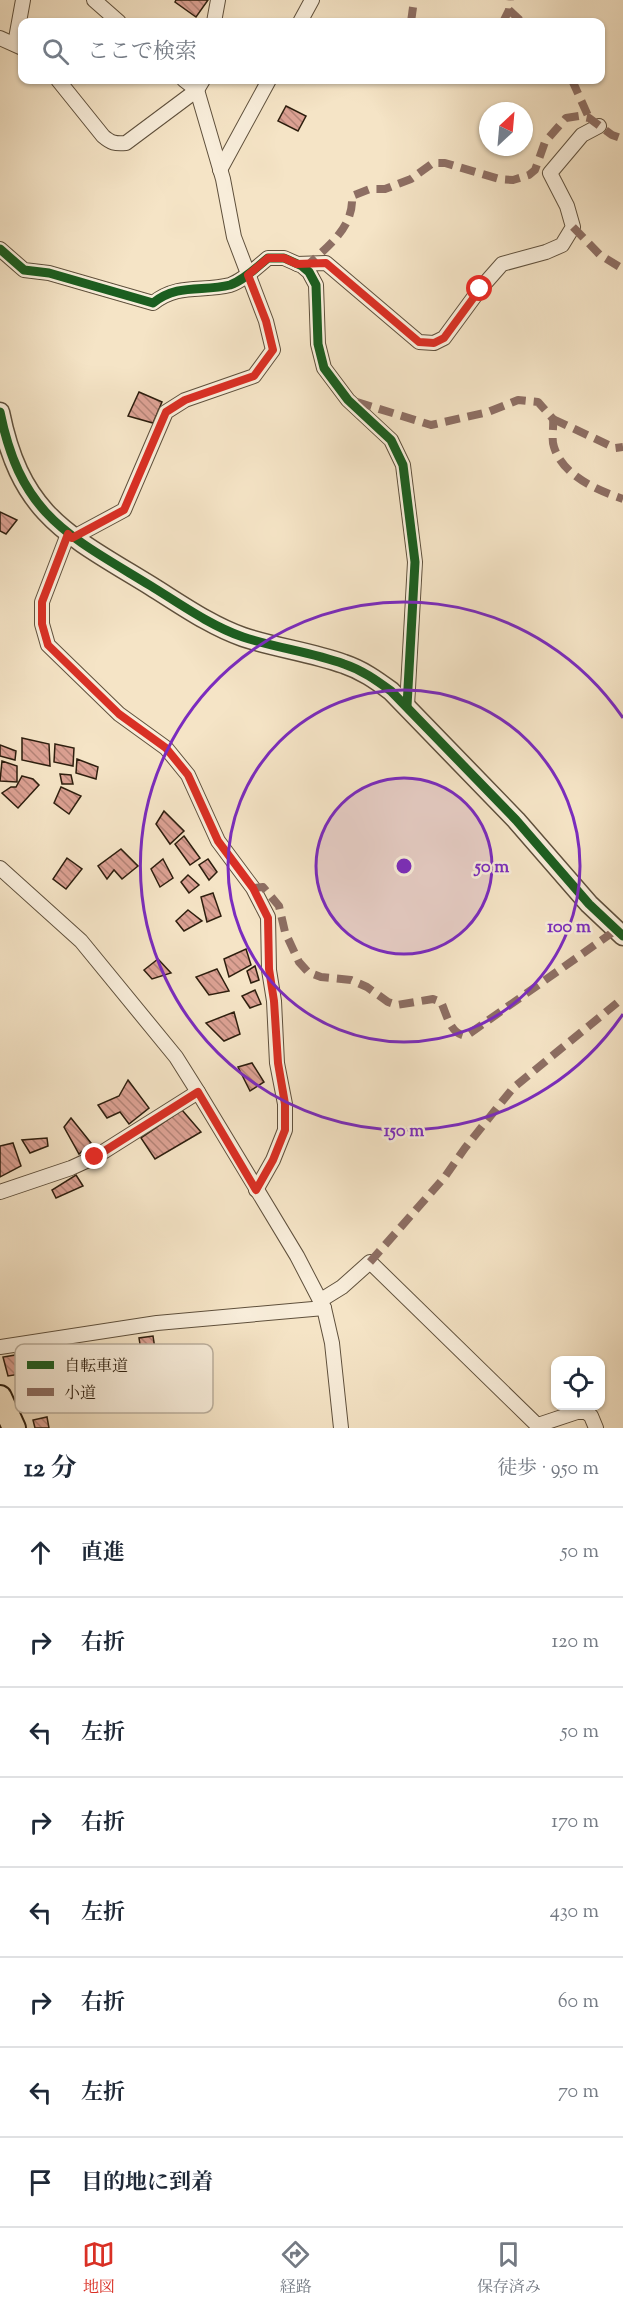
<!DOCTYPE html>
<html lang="ja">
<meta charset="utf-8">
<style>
body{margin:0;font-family:"Sorts Mill Goudy","Noto Serif JP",serif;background:#f6f6f7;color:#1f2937}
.controls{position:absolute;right:18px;bottom:18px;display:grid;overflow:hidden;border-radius:12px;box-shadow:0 2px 4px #0004}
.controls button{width:54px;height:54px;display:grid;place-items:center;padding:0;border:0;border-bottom:2px solid #e0e1e3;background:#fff;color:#1f2937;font:30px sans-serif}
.compass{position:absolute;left:479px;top:102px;width:54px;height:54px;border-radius:50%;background:#fff;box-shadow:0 2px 4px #0004;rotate:26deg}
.stop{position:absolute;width:18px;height:18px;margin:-14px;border:4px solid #d93025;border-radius:50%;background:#fff}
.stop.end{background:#d93025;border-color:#fff;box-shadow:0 2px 6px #0008}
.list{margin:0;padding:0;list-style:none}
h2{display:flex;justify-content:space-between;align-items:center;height:78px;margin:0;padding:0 24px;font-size:26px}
h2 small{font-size:20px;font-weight:400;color:#747a83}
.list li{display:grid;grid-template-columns:39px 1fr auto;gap:18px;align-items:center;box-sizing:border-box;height:90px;padding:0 24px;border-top:2px solid #e0e1e3}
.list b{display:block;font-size:22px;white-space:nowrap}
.list em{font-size:20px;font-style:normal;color:#747a83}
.icon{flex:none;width:33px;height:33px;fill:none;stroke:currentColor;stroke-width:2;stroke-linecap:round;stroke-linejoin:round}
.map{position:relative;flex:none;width:623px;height:1428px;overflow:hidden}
.search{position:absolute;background:#fff;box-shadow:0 2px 4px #0004;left:18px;right:18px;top:18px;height:66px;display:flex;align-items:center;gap:15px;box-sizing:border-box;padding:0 21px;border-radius:12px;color:#747a83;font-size:22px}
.sheet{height:798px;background:#fff}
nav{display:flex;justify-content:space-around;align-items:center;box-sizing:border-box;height:84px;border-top:2px solid #e0e1e3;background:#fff;font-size:16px;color:#747a83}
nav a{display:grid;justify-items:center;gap:3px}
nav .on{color:#d93025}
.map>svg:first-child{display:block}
.building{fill:url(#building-back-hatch);stroke:#2d1e0e;stroke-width:1.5}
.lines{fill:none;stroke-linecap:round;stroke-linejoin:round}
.minor-casing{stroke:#5f503c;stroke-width:16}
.tertiary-casing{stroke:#5f503c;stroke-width:21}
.primary-casing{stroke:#2d1e0e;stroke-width:26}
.minor{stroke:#f8edda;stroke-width:14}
.tertiary{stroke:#f8edda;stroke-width:18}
.primary{stroke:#f5e4c6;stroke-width:22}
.quiet{stroke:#8d6e63;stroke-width:8;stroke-dasharray:15 8;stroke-linecap:butt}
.cycleway-casing{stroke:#f8edda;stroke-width:13}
.cycleway{stroke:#1b5e20;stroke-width:9}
.route{stroke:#d93025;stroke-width:8}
.ring{fill:none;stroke:#7b2cbf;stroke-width:3}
.key{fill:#f8edda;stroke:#bbaf9d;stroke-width:1.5}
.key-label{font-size:16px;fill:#2d1e0e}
.centre{fill:#7b2cbf;stroke:#f8edda;stroke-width:3}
.ring-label{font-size:18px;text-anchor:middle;font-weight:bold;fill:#7b2cbf;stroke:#f8edda;stroke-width:5;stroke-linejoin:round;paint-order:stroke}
</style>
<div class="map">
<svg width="623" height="1428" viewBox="0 0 623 1428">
<defs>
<pattern id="building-back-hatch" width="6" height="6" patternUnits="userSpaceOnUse" patternTransform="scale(1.5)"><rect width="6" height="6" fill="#dca193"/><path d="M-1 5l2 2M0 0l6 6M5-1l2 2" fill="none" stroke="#b38376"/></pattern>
</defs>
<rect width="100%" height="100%" fill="#f5e4c6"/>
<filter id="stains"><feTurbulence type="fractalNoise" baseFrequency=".00333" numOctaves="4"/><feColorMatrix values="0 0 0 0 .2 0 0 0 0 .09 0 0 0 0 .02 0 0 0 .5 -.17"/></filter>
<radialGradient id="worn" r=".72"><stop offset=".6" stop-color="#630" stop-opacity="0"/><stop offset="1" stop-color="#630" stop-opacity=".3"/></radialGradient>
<!-- building -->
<g class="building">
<polygon points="176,0 208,0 196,17 175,2"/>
<polygon points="286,106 306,116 298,131 278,121"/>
<polygon points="139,392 162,402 153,423 128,416"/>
<polygon points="0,512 17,520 6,534 0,531"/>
<polygon points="22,738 49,744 50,766 22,760"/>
<polygon points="55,744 74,748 73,766 54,762"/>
<polygon points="0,745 16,751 15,760 0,756"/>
<polygon points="77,759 98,767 96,779 76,773"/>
<polygon points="2,761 17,766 17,782 0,781"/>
<polygon points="60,774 71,775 73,784 62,784"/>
<polygon points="22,776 33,779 39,785 18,808 2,793 11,787 16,787"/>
<polygon points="61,787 81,796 69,814 54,803"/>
<polygon points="164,811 184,831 170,844 156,824"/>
<polygon points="184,836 200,858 190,865 175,844"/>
<polygon points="121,849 138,866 122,879 114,870 107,879 98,866"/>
<polygon points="67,858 82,869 66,889 53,879"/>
<polygon points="163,859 173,878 160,887 151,869"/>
<polygon points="208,859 217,872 209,880 199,865"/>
<polygon points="188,875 199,885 189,893 181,882"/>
<polygon points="213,893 221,916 207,922 201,897"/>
<polygon points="188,910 202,921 184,931 176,921"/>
<polygon points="246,949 251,965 229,977 224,959"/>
<polygon points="158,959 171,973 152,979 144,970"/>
<polygon points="255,966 259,980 251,983 247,971"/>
<polygon points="217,969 229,991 209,995 196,977"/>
<polygon points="255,990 261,1004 250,1008 242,996"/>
<polygon points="234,1012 240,1034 224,1041 206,1023"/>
<polygon points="252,1063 264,1082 250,1091 238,1067"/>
<polygon points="128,1080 149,1108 129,1124 120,1112 107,1118 98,1105 119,1096"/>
<polygon points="182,1110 201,1132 155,1159 141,1138"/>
<polygon points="71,1118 91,1143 79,1154 64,1127"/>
<polygon points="47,1138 48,1146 30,1153 22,1140"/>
<polygon points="13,1143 21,1166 0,1177 0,1146"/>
<polygon points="76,1175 83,1186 56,1198 52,1190"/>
<polygon points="153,1336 156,1355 142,1357 139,1338"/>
<polygon points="44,1347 48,1372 21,1377 20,1374 8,1376 3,1357 15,1355 15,1352"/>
<polygon points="47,1417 49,1428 35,1428 33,1420"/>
</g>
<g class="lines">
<!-- minor casing -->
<g class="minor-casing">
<g id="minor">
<polyline points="94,0 119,22"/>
<polyline points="214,22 218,0"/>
<polyline points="300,22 312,0"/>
<polyline points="0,38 22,48"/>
<polyline points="15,44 23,0"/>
<path d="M58,80L103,136C111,143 115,144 126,143L197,90L203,80"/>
<polyline points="220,170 269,80"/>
<path d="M0,249L24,270L49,273L153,303C178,283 202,292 230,285C244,280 257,267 268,258H284L302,266L309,272L316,285L318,344L324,368L348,400L391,440L403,465L415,562L407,706"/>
<polyline points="297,264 326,263 419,342 434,343 444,338 480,289 502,264 546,252 562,245 573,227 567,206 550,173 582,135 599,126"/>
<polyline points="68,534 42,602 42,624 48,645 119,714 166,748 188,775 218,841 253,888 268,917 269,970 274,1001 277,1063 285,1104 285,1130 273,1160 256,1190"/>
<polyline points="72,538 124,510 166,412 185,400 254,376 273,350 266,321 234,237 223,179 197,90 184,80"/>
<polyline points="0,868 81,941 176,1057 198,1092 297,1256 324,1308 332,1343 341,1428"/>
<polyline points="0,1192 71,1168 95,1157 198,1092"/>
<polyline points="321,1300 342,1287 370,1262 536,1424 541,1424 577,1412 586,1412 591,1416 596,1428"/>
<polyline points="0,1347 157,1323 324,1308"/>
</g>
</g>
<!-- tertiary casing -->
<g class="tertiary-casing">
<path id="tertiary" d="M0,412C21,516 68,535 151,586C180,604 211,626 243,637C276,648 311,652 344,664C362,670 376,680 391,691L516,820L589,904L623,936"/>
</g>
<!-- primary casing -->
<g class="primary-casing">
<polyline id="primary" points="0,1397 14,1428"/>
</g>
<!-- minor -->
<use href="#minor" class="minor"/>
<!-- tertiary -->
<use href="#tertiary" class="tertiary"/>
<!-- primary -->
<use href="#primary" class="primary"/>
<!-- quiet -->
<g class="quiet">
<polyline points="509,10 522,22"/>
<polyline points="411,22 414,0"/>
<polyline points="503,22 509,10 510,0"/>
<polyline points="572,80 589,118"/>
<polyline points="573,227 600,255 623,269"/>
<path d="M305,268C326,247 354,229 352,196L370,189H385L411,179L433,163H445L499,179L513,180L529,175L535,170L545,142L566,118L579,116L589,118L612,135L623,139"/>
<path d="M357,402L431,425L488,412L518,400L538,402L553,419C554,427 551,439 554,447C563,476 597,490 623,499"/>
<polyline points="553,419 615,448 623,447"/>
<path d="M253,888L263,887L279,906L285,932L299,962L308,972L321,977L351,980L367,987L388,1002L397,1005L433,999L441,1002C447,1015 450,1034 466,1036L616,930"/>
<polyline points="370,1262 444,1178 465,1148 513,1088 623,998"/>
</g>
<!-- cycleway casing -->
<g class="cycleway-casing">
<g id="cycleway">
<path d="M0,249L24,270L49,273L153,303C178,283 202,292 230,285C244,280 257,267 268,258H284L302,266L309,272L316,285L318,344L324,368L348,400L391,440L403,465L415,562L407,706"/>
<path d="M0,412C21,516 68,535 151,586C180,604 211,626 243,637C276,648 311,652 344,664C362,670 376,680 391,691L516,820L589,904L623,936"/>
</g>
</g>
<!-- cycleway -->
<use href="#cycleway" class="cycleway"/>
</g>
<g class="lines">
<!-- route -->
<polyline class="route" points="95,1157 198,1092 256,1190 273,1160 285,1130 285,1104 278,1063 274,1001 269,969 268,918 253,888 218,841 188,775 166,748 119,714 48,645 42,624 42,602 68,534 72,538 124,510 166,412 185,400 254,376 273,350 266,321 248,275 268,258 284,258 297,264 326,263 419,342 434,343 444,338 480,289"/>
</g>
<!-- distance rings -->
<circle cx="404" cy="866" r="88" fill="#7b2cbf" fill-opacity=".12"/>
<g class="ring">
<circle cx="404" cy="866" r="88"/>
<circle cx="404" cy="866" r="176"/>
<path d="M623 1014A264 264 0 1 1 623 718"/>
</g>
<!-- legend -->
<rect x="15" y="1344" width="198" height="69" rx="9" class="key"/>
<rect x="27" y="1361" width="27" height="8" fill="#1b5e20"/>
<rect x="27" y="1388" width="27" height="8" fill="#8d6e63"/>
<g class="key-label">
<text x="64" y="1371">自転車道</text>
<text x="64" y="1398">小道</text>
</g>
<circle cx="404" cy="866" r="9" class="centre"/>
<g class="ring-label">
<text x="492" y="872">50 m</text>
<text x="569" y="932">100 m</text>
<text x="404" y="1136">150 m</text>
</g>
<rect width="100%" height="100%" filter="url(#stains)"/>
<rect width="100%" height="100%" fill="url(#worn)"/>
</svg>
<div class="controls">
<button><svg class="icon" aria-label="locate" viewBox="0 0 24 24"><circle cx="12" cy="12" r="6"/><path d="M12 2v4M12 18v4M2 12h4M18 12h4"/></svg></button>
</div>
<svg class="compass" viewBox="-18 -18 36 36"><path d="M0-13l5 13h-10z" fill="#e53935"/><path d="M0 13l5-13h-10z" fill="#747a83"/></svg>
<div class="stop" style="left:480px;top:289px"></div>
<div class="stop end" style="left:95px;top:1157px"></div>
<div class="search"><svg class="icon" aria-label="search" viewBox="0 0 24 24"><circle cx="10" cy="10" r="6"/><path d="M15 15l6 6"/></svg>ここで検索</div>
</div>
<section class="sheet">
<h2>12 分<small>徒歩 · 950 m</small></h2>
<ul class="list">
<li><svg class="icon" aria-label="ahead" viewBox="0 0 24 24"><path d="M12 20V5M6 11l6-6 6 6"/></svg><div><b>直進</b></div><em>50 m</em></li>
<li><svg class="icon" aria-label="right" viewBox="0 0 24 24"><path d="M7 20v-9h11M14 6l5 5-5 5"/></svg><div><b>右折</b></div><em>120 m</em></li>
<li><svg class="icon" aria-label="left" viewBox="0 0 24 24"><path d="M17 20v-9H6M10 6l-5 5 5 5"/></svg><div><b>左折</b></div><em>50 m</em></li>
<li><svg class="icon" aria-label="right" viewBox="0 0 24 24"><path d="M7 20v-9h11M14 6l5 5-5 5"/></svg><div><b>右折</b></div><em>170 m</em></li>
<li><svg class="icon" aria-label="left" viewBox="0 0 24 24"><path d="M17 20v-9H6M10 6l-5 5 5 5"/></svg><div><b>左折</b></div><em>430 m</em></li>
<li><svg class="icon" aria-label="right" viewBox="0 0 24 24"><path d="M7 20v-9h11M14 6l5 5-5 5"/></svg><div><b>右折</b></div><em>60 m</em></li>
<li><svg class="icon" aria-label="left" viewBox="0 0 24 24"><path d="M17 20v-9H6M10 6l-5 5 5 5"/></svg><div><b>左折</b></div><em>70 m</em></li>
<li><svg class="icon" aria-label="arrive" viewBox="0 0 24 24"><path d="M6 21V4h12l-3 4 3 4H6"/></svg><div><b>目的地に到着</b></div></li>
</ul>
</section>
<nav>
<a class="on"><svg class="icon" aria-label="map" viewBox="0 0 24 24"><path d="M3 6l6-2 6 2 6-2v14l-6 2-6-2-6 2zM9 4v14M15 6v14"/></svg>地図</a>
<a><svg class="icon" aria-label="directions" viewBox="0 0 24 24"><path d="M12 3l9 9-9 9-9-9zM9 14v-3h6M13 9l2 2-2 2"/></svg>経路</a>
<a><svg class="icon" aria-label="saved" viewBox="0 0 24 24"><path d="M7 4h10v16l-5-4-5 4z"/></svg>保存済み</a>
</nav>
